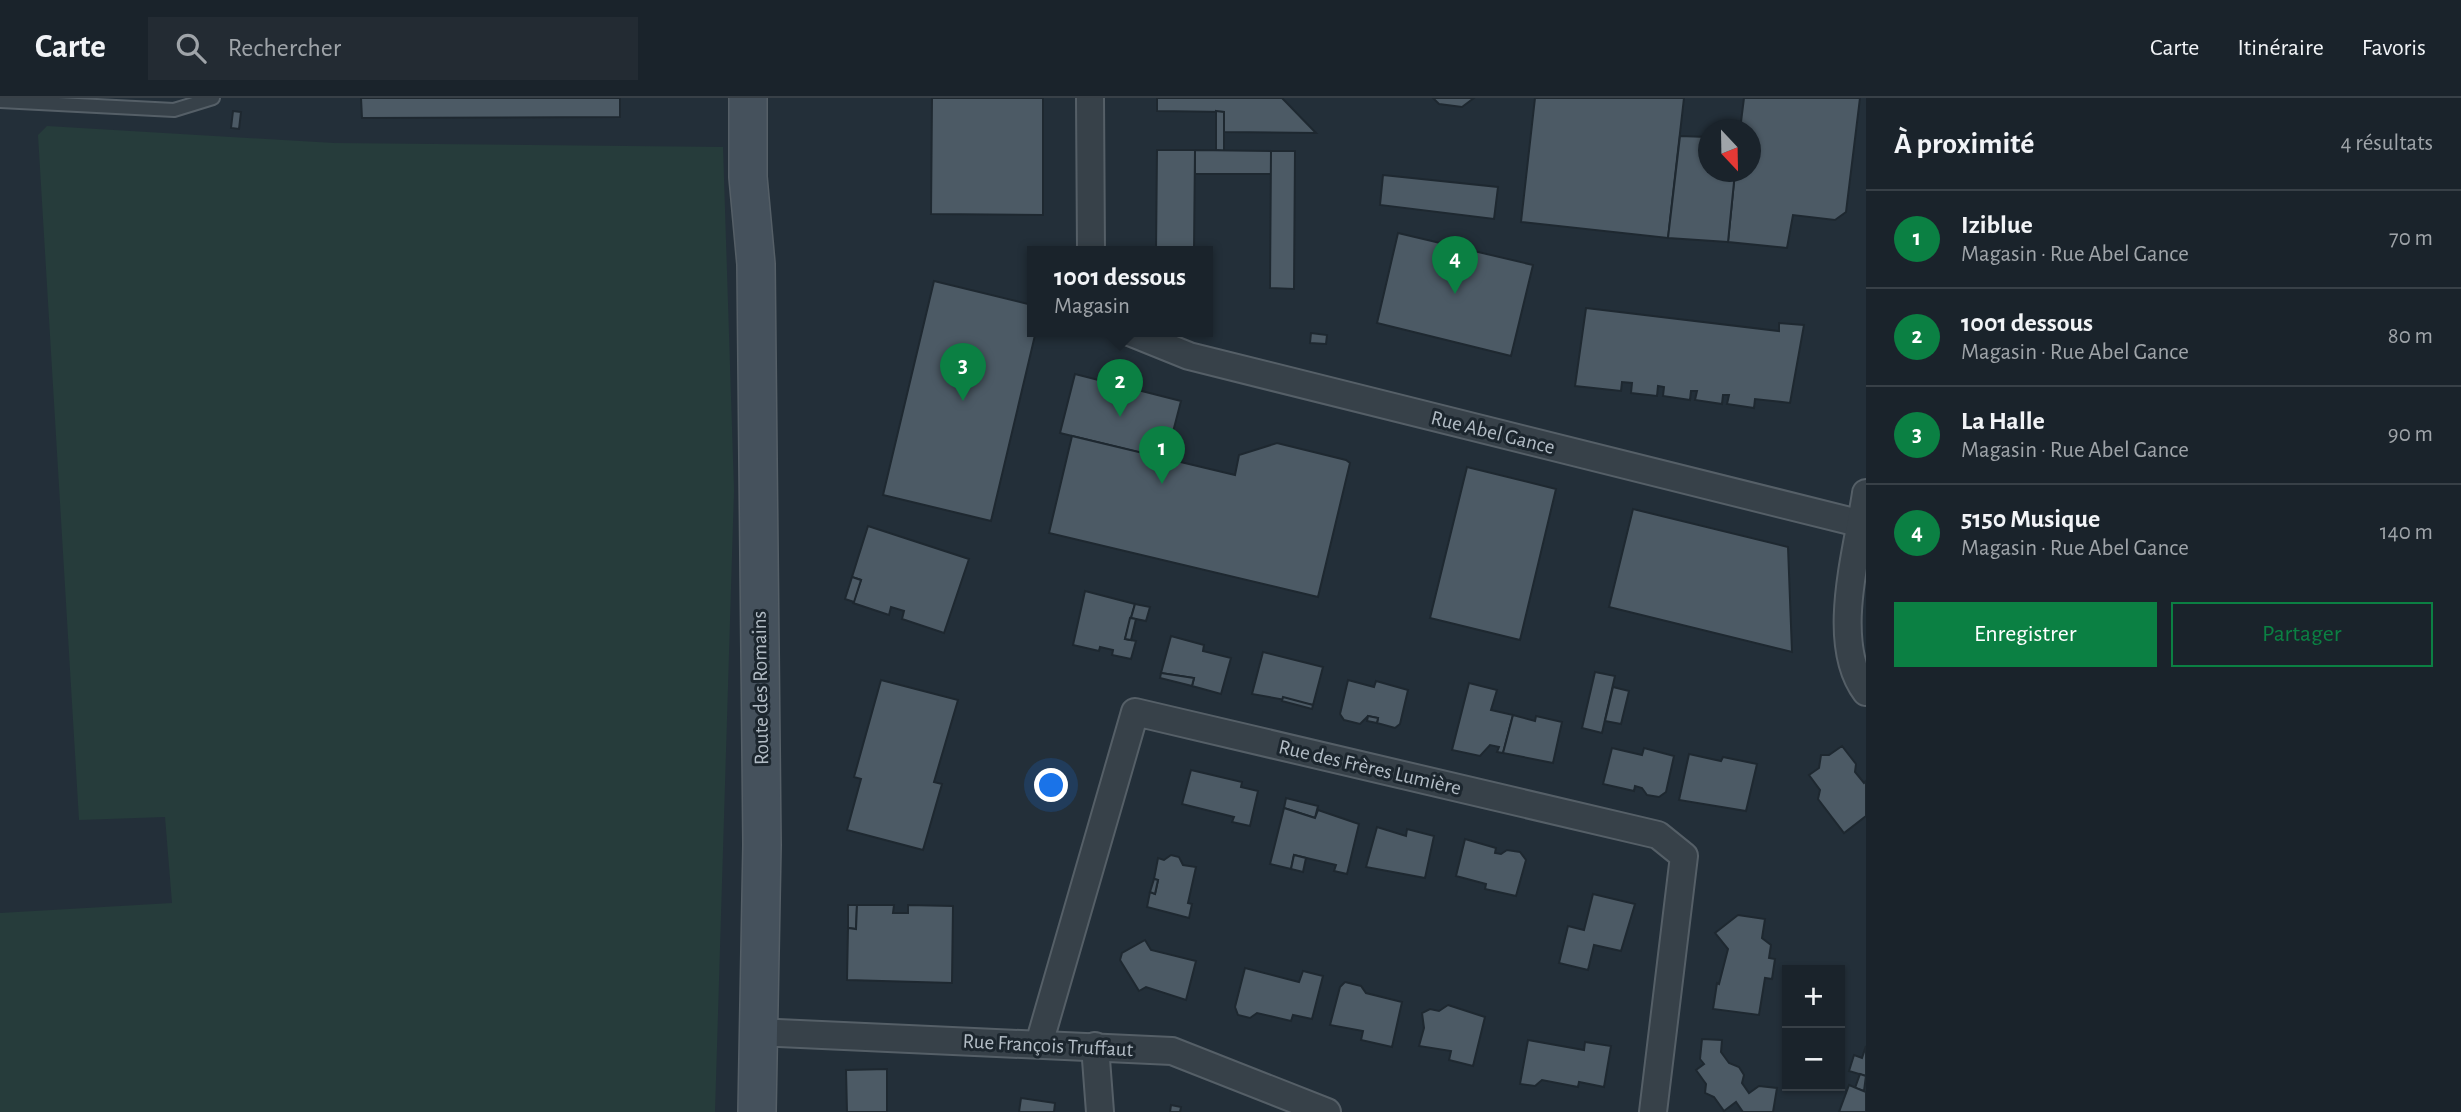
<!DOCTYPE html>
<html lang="fr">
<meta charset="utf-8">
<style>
body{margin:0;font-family:"Alegreya Sans",sans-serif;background:#232b33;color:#f1f3f6}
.controls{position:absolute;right:21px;bottom:21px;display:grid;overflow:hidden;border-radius:0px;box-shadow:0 2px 5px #0004}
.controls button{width:63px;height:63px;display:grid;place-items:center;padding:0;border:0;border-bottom:2px solid #384047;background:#1a232b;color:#f1f3f6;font:35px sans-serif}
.compass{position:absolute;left:1698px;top:21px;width:63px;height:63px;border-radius:50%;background:#1a232b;box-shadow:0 2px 5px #0004;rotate:158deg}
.you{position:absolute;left:1052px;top:688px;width:24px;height:24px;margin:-18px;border:5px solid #fff;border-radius:50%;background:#1a73e8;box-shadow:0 0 0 10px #1a73e833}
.badge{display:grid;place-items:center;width:46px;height:46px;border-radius:50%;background:#0b8043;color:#fff;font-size:23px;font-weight:700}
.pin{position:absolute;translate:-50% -58px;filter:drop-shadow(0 2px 4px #0008)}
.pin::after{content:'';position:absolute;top:37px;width:24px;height:21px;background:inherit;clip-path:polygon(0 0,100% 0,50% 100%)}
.popup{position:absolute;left:1027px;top:148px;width:186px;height:91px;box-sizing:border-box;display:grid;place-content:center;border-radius:0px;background:#1a232b;filter:drop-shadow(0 2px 5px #0005);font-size:23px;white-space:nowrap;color:#9fa4a9}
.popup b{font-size:26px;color:#f1f3f6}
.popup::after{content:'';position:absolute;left:50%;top:100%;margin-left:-14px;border:14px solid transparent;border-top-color:#1a232b}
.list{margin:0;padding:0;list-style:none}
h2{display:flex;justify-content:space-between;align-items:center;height:91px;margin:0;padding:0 28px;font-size:30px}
h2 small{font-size:23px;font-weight:400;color:#9fa4a9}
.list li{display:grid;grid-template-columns:46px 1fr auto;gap:21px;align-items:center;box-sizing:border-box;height:98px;padding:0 28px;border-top:2px solid #384047}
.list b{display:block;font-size:26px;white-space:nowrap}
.list p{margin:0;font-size:23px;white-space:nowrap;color:#9fa4a9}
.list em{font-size:23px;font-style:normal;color:#9fa4a9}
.actions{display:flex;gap:14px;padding:21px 28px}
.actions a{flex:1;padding:16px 0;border:2px solid #0b8043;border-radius:0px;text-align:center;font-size:24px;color:#0b8043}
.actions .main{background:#0b8043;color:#fff}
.icon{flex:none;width:38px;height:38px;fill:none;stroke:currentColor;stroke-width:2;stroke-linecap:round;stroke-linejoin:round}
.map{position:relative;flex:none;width:1866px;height:1014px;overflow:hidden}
header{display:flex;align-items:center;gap:42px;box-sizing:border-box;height:98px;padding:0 35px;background:#1a232b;border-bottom:2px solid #384047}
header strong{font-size:33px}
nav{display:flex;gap:38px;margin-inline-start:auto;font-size:24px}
.search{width:490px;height:63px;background:#232b33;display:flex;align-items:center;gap:18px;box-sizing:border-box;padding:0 24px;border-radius:0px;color:#9fa4a9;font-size:26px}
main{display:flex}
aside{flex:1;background:#1a232b}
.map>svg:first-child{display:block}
.green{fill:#263c3b}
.building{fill:#4c5a65;stroke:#1e2830;stroke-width:2}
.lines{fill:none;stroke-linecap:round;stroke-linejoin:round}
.lane-casing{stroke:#555f67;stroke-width:16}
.street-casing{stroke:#555f67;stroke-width:30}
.secondary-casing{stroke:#555f67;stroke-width:40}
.lane{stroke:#374149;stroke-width:12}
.street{stroke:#374149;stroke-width:26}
.secondary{stroke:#45515c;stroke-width:37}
.labels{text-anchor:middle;stroke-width:6;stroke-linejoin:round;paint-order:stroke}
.street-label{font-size:21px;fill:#b2bcc5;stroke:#1c262e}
</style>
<header>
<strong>Carte</strong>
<div class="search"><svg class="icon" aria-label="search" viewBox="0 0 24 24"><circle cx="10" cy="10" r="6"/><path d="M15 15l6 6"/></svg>Rechercher</div>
<nav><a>Carte</a><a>Itinéraire</a><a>Favoris</a></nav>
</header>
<main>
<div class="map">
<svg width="1866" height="1014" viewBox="0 0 1866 1014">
<rect width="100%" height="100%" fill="#232f39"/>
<!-- green -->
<polygon class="green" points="47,28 334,45 723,49 734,392 715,1014 0,1014 0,815 172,805 165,719 79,722 38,37"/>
<!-- building -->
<g class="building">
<polygon points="361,0 620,0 620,19 362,20"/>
<polygon points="932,0 1043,0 1043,117 931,116"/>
<polygon points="1157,0 1282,0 1316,35 1224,34 1224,14 1157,13"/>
<polygon points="1433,0 1474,0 1462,9 1439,6"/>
<polygon points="1535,0 1684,0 1668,140 1521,124"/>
<polygon points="1744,0 1860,0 1846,114 1835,122 1793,117 1787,150 1728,144 1735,74 1750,74 1750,32 1740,32"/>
<polygon points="233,13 241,14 239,31 231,30"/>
<polygon points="1216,13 1224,14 1224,53 1216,52"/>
<polygon points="1680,38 1708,39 1708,74 1735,74 1728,144 1668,140"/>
<polygon points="1157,52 1195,52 1194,153 1156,153"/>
<polygon points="1195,52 1271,53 1271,76 1195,76"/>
<polygon points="1271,53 1295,53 1294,191 1270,190"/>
<polygon points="1383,77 1498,89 1494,121 1380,107"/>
<polygon points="1398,135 1533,167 1511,258 1377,225"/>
<polygon points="934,183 1032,207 1032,233 1036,233 991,423 883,397"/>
<polygon points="1586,210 1779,233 1779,225 1804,227 1790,305 1755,301 1754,310 1727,306 1729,297 1723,297 1722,306 1695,302 1697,293 1691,293 1690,302 1663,298 1664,289 1658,288 1657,298 1631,295 1632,285 1622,284 1621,293 1575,288"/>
<polygon points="1311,235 1327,237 1326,246 1310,245"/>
<polygon points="1075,276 1181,303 1166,361 1060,335"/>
<polygon points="1072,338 1235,377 1239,357 1277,345 1346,362 1350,365 1318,499 1049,435"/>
<polygon points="1467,369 1556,391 1520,542 1430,520"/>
<polygon points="1633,411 1788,449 1792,554 1609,509"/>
<polygon points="868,428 969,461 944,535 902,521 904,513 891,509 889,517 853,505 861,482 852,479"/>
<polygon points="852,479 861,482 854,504 845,501"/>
<polygon points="1085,493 1135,506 1125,541 1136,543 1131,561 1112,557 1113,552 1100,549 1099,553 1073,547"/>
<polygon points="1135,506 1150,509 1146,523 1131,520"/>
<polygon points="1130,520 1136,521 1131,542 1125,541"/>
<polygon points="1171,538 1204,547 1203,553 1231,560 1221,596 1192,588 1194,580 1161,575"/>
<polygon points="1263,554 1323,569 1313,607 1252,596"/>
<polygon points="1595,574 1615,578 1602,635 1582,630"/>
<polygon points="1161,575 1194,580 1192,588 1160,580"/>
<polygon points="881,582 958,602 934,684 942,686 923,752 847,732 861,681 854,679"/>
<polygon points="1348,582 1374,589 1376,583 1408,592 1400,626 1395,630 1377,625 1378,620 1368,618 1360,626 1344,622 1340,616"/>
<polygon points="1469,585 1497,592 1491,612 1513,617 1503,655 1497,654 1499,649 1490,647 1480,658 1452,652"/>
<polygon points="1613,589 1629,593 1621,626 1605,623"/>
<polygon points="1283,599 1313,607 1312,611 1282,603"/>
<polygon points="1513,617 1535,623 1536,618 1562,624 1553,665 1503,655"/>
<polygon points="1368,618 1378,620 1377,625 1367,623"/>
<polygon points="1842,648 1856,666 1855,674 1864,685 1866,683 1866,718 1844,735 1818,701 1820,692 1809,677 1819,670 1821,657 1829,657"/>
<polygon points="1612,650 1642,657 1644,650 1674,658 1666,694 1659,699 1647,697 1642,690 1635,688 1634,693 1603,686"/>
<polygon points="1689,656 1721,663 1723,659 1757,666 1746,713 1679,702"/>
<polygon points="1191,672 1242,684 1241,689 1258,693 1250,728 1232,724 1234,719 1182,706"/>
<polygon points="1286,700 1318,708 1315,720 1284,710"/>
<polygon points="1284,710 1315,720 1318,712 1359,726 1347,776 1334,773 1336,767 1294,757 1291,771 1270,766"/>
<polygon points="1377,729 1406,738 1407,731 1434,738 1425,780 1366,769"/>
<polygon points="1465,741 1496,750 1495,755 1501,756 1507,752 1520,754 1526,762 1516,798 1485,791 1486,786 1456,778"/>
<polygon points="1171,757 1179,759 1183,767 1196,769 1188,805 1192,806 1189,820 1147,809 1150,794 1155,796 1158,782 1154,781 1158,760 1164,762"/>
<polygon points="1294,757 1306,760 1303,774 1291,771"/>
<polygon points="1154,781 1158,782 1155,796 1150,794"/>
<polygon points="1593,796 1635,806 1621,853 1594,847 1588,872 1559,865 1568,828 1584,832"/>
<polygon points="848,807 857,807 856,831 848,830"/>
<polygon points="857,807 894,807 893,815 908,815 908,807 953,808 952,885 847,882 848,830 856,831"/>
<polygon points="1738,817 1765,821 1762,840 1771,847 1769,860 1775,861 1772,881 1765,880 1759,917 1713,911 1717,885 1719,886 1728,851 1715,835"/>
<polygon points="1145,842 1151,852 1196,863 1186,902 1146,889 1139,893 1120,862 1122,855"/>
<polygon points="1245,870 1299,884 1303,873 1323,878 1312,921 1293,917 1291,923 1257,915 1250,920 1238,917 1235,909"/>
<polygon points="1345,884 1361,888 1366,895 1402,904 1392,949 1361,942 1363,933 1330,927 1340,889"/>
<polygon points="1448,907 1485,919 1473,968 1449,962 1451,953 1419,948 1424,930 1422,915 1430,911 1439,913"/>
<polygon points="1702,941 1722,942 1721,954 1729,965 1739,969 1744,977 1742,985 1749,995 1759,988 1777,990 1773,1014 1743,1014 1736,1004 1724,1013 1714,999 1705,995 1706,986 1696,972 1704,966 1700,961"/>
<polygon points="1528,942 1584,952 1585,944 1611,948 1604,989 1579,984 1578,989 1542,982 1535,988 1520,986"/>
<polygon points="1866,948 1866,978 1849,973 1854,957 1862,960"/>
<polygon points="887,971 887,1014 847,1014 846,972"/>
<polygon points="1860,976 1866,978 1864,993 1855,990"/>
<polygon points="1849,987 1866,994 1866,1014 1839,1014"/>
<polygon points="1021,1000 1055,1005 1054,1014 1019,1014"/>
<polygon points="1171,1007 1181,1009 1180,1014 1170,1014"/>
</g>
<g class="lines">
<!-- lane casing -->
<g class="lane-casing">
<polyline id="lane" points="0,3 174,12 213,0"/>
</g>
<!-- street casing -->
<g class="street-casing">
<g id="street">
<polyline points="1090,0 1091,153"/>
<polyline points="1127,233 1189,258 1862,426"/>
<path d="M1866,395C1858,451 1829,545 1866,594"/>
<polyline points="758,934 1172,953 1327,1014"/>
<polyline points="1039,946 1135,614 1658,737 1684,758 1653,1014"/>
<polyline points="1095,948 1100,1014"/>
</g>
</g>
<!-- secondary casing -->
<g class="secondary-casing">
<polyline id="secondary" points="748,0 748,79 756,166 762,747 757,1014"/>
</g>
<!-- lane -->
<use href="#lane" class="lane"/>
<!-- street -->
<use href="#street" class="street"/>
<!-- secondary -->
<use href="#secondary" class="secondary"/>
</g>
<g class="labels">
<!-- street labels -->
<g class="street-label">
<text transform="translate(1493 334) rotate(14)" y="7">Rue Abel Gance</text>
<text transform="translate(760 590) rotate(-91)" y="7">Route des Romains</text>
<text transform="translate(1370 669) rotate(13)" y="7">Rue des Frères Lumière</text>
<text transform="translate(1048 947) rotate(3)" y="7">Rue François Truffaut</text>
</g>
</g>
</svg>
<div class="controls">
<button>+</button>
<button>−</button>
</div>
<svg class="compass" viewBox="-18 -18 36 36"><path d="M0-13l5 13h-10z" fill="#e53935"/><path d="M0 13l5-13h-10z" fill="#9fa4a9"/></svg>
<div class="you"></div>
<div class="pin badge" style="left:1162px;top:386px">1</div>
<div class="pin badge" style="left:1120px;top:319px">2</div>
<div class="popup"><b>1001 dessous</b>Magasin</div>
<div class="pin badge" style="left:963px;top:303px">3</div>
<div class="pin badge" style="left:1455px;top:196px">4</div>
</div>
<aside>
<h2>À proximité<small>4 résultats</small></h2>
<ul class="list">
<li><span class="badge">1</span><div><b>Iziblue</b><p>Magasin · Rue Abel Gance</p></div><em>70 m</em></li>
<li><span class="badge">2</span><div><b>1001 dessous</b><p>Magasin · Rue Abel Gance</p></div><em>80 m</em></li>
<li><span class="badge">3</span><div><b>La Halle</b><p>Magasin · Rue Abel Gance</p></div><em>90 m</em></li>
<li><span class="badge">4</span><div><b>5150 Musique</b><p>Magasin · Rue Abel Gance</p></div><em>140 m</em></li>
</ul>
<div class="actions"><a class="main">Enregistrer</a><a>Partager</a></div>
</aside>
</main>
